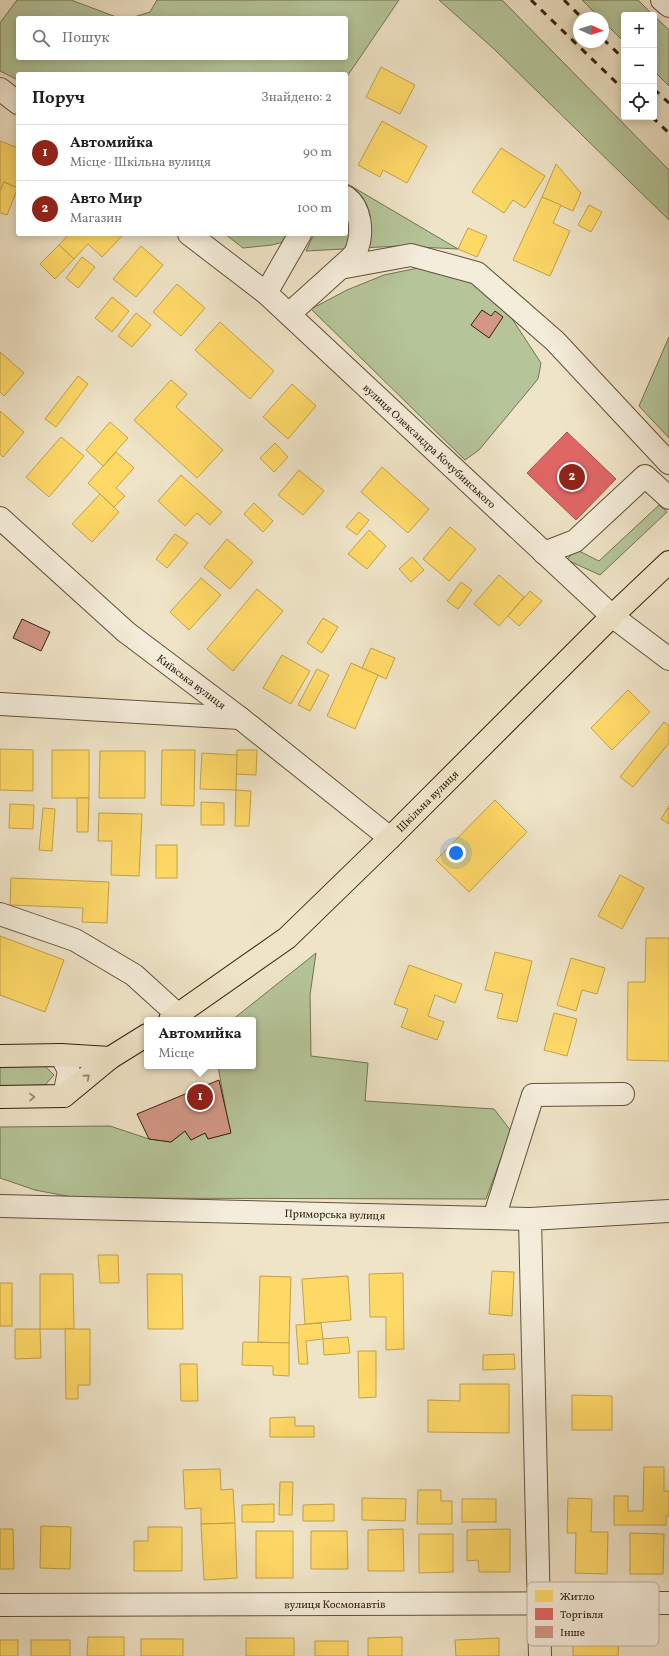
<!DOCTYPE html>
<html lang="uk">
<meta charset="utf-8">
<style>
body{margin:0;font-family:Vollkorn,serif;background:#f6f6f6;color:#222}
.controls{position:absolute;right:12px;top:12px;display:grid;overflow:hidden;border-radius:4px;box-shadow:0 2px 10px #0003}
.controls button{width:36px;height:36px;display:grid;place-items:center;padding:0;border:0;border-bottom:1px solid #e0e0e0;background:#fff;color:#222;font:20px sans-serif}
.compass{position:absolute;left:573px;top:12px;width:36px;height:36px;border-radius:50%;background:#fff;box-shadow:0 2px 10px #0003;rotate:93deg}
.you{position:absolute;left:456px;top:853px;width:14px;height:14px;margin:-10px;border:3px solid #fff;border-radius:50%;background:#1a73e8;box-shadow:0 0 0 6px #1a73e833}
.badge{display:grid;place-items:center;width:26px;height:26px;border-radius:50%;background:#8f2418;color:#fff;font-size:13px;font-weight:700}
.pin{position:absolute;translate:-50% -50%;border:2px solid #fff;box-shadow:0 1px 4px #0006}
.popup{position:absolute;left:144px;top:1017px;width:112px;height:52px;box-sizing:border-box;display:grid;place-content:center;border-radius:4px;background:#fff;filter:drop-shadow(0 1px 3px #0005);font-size:13px;white-space:nowrap;color:#767676}
.popup b{font-size:15px;color:#222}
.popup::after{content:'';position:absolute;left:50%;top:100%;margin-left:-8px;border:8px solid transparent;border-top-color:#fff}
.list{margin:0;padding:0;list-style:none}
h2{display:flex;justify-content:space-between;align-items:center;height:52px;margin:0;padding:0 16px;font-size:17px}
h2 small{font-size:13px;font-weight:400;color:#767676}
.list li{display:grid;grid-template-columns:26px 1fr auto;gap:12px;align-items:center;box-sizing:border-box;height:56px;padding:0 16px;border-top:1px solid #e0e0e0}
.list b{display:block;font-size:15px;white-space:nowrap}
.list p{margin:0;font-size:13px;white-space:nowrap;color:#767676}
.list em{font-size:13px;font-style:normal;color:#767676}
.icon{flex:none;width:22px;height:22px;fill:none;stroke:currentColor;stroke-width:2;stroke-linecap:round;stroke-linejoin:round}
.map{position:relative;flex:none;width:669px;height:1656px;overflow:hidden}
.search{position:absolute;background:#fff;box-shadow:0 2px 10px #0003;left:16px;top:16px;width:332px;height:44px;display:flex;align-items:center;gap:10px;box-sizing:border-box;padding:0 14px;border-radius:4px;color:#767676;font-size:15px}
.panel{position:absolute;background:#fff;box-shadow:0 2px 10px #0003;left:16px;top:72px;width:332px;height:164px;border-radius:4px}
.map>svg:first-child{display:block}
.green{fill:#b5c599;stroke:#737453}
.homes{fill:#ffd966;stroke:#c1a24b}
.shops{fill:#e06666;stroke:#ac524b}
.building{fill:#d39786;stroke:#31220d}
.lines{fill:none;stroke-linecap:round;stroke-linejoin:round}
.minor-casing{stroke:#60523c;stroke-width:24}
.major-casing{stroke:#31220d;stroke-width:24}
.minor{stroke:#f5eddb;stroke-width:22}
.major{stroke:#efe4c7;stroke-width:22}
.rail{stroke:#31220d;stroke-width:3;stroke-dasharray:7 7;stroke-linecap:butt}
.oneway{stroke:#90836a}
.labels{text-anchor:middle;stroke-width:4;stroke-linejoin:round;paint-order:stroke}
.street-label{font-size:11px;fill:#31220d;stroke:#f5eddb}
.key{fill:#f5eddb;stroke:#bab09d;stroke-width:1}
.key-label{font-size:11px;fill:#31220d}
</style>
<div class="map">
<svg width="669" height="1656" viewBox="0 0 669 1656">
<rect width="100%" height="100%" fill="#efe4c7"/>
<filter id="stains"><feTurbulence type="fractalNoise" baseFrequency=".005" numOctaves="4"/><feColorMatrix values="0 0 0 0 .2 0 0 0 0 .09 0 0 0 0 .02 0 0 0 .5 -.17"/></filter>
<radialGradient id="worn" r=".72"><stop offset=".6" stop-color="#630" stop-opacity="0"/><stop offset="1" stop-color="#630" stop-opacity=".3"/></radialGradient>
<!-- green -->
<g class="green">
<polygon points="17,0 71,0 119,18 18,18 18,58 346,58 346,18 131,18 150,12 157,0 399,0 346,78 346,74 18,74 18,80 0,71 0,23"/>
<polygon points="439,0 502,0 669,170 669,220 494,49"/>
<polygon points="582,0 638,0 653,15 624,15 624,42 603,21 603,18 600,18"/>
<polygon points="654,16 669,30 669,86 654,71"/>
<polygon points="346,183 458,249 399,246 306,251 314,234 346,234"/>
<polygon points="225,234 293,234 290,240 272,245 243,248"/>
<polygon points="423,267 470,279 507,311 541,363 538,379 479,450 465,460 311,309 347,290 384,275"/>
<polygon points="669,337 669,438 639,406"/>
<polygon points="659,505 667,512 600,575 567,560 575,549 599,561"/>
<polygon points="316,953 310,995 311,1056 368,1063 365,1101 494,1109 511,1131 486,1199 77,1198 35,1190 0,1178 0,1127 110,1126 149,1139 171,1142 185,1131 191,1140 205,1133 208,1139 230,1133 218,1066 253,1066 253,1020 232,1020"/>
<polygon points="44,1065 54,1075 45,1085 0,1086 0,1066"/>
</g>
<!-- homes -->
<g class="homes">
<polygon points="381,67 415,85 400,114 366,97"/>
<polygon points="382,121 427,146 407,183 383,170 380,177 358,165"/>
<polygon points="0,141 18,148 18,188 4,182 0,191"/>
<polygon points="501,148 545,176 525,208 513,200 504,213 472,192"/>
<polygon points="556,164 581,193 573,211 542,197"/>
<polygon points="4,182 18,188 7,215 0,213 0,191"/>
<polygon points="542,197 561,205 553,223 570,231 550,276 513,260"/>
<polygon points="589,205 602,212 591,232 578,225"/>
<polygon points="468,228 487,236 477,257 458,249"/>
<polygon points="69,234 124,234 102,257 88,244 74,259 59,245"/>
<polygon points="59,245 74,259 55,279 40,264"/>
<polygon points="141,246 163,265 136,297 113,279"/>
<polygon points="82,257 95,267 78,288 66,278"/>
<polygon points="177,284 205,308 181,336 153,312"/>
<polygon points="112,297 129,311 112,332 95,318"/>
<polygon points="136,313 151,325 132,347 118,336"/>
<polygon points="220,322 274,371 250,399 195,350"/>
<polygon points="0,352 24,373 4,396 0,392"/>
<polygon points="78,376 88,384 56,427 45,419"/>
<polygon points="171,380 187,394 176,407 223,450 197,478 134,420"/>
<polygon points="292,384 316,406 288,439 263,417"/>
<polygon points="0,411 24,432 3,457 0,454"/>
<polygon points="110,422 128,438 103,466 86,450"/>
<polygon points="61,437 84,456 49,497 26,477"/>
<polygon points="275,443 288,457 274,472 260,458"/>
<polygon points="116,452 134,468 116,488 125,496 114,507 88,483"/>
<polygon points="382,467 429,509 408,533 361,492"/>
<polygon points="299,470 324,491 303,515 278,495"/>
<polygon points="181,475 222,512 210,525 197,513 185,526 158,501"/>
<polygon points="100,494 119,512 92,542 72,524"/>
<polygon points="254,503 273,521 263,532 244,514"/>
<polygon points="359,512 369,520 357,535 346,527"/>
<polygon points="450,527 476,549 449,581 423,559"/>
<polygon points="369,530 386,546 367,569 348,554"/>
<polygon points="175,534 188,543 167,568 156,559"/>
<polygon points="227,539 253,562 230,589 204,567"/>
<polygon points="412,557 424,570 411,582 399,569"/>
<polygon points="499,575 524,597 499,626 474,604"/>
<polygon points="201,578 221,595 189,630 170,612"/>
<polygon points="461,582 472,590 458,609 447,601"/>
<polygon points="257,589 283,611 233,671 207,649"/>
<polygon points="530,591 542,601 519,626 508,616"/>
<polygon points="323,618 338,627 322,653 307,643"/>
<polygon points="371,648 395,658 386,679 362,668"/>
<polygon points="282,655 310,671 291,704 263,688"/>
<polygon points="351,663 378,675 355,729 327,716"/>
<polygon points="317,669 329,675 310,711 298,705"/>
<polygon points="628,690 650,712 612,750 591,728"/>
<polygon points="664,722 669,726 669,743 633,787 620,777"/>
<polygon points="0,749 33,750 33,791 0,790"/>
<rect x="52" y="750" width="37" height="48"/>
<polygon points="162,750 195,750 194,806 161,805"/>
<polygon points="237,750 257,750 256,775 236,774"/>
<polygon points="100,751 145,751 145,798 99,798"/>
<polygon points="202,753 237,755 236,790 200,789"/>
<polygon points="236,790 251,791 249,826 235,826"/>
<polygon points="77,798 89,798 88,832 77,832"/>
<polygon points="495,800 527,832 469,892 436,860"/>
<polygon points="201,802 224,803 224,825 201,825"/>
<polygon points="10,804 34,805 33,829 9,828"/>
<polygon points="669,806 669,824 661,819"/>
<polygon points="43,808 55,809 52,851 39,850"/>
<polygon points="99,813 142,814 139,876 111,875 112,841 98,841"/>
<rect x="156" y="845" width="21" height="33"/>
<polygon points="620,875 644,888 622,929 598,916"/>
<polygon points="11,878 109,882 107,923 82,922 83,908 10,905"/>
<polygon points="0,936 64,960 45,1012 0,995"/>
<polygon points="646,938 669,938 669,1061 627,1060 628,982 645,982"/>
<polygon points="495,952 532,961 517,1022 497,1018 503,994 485,990"/>
<polygon points="571,958 605,968 597,994 582,990 576,1011 557,1005"/>
<polygon points="409,965 462,984 455,1003 435,995 428,1016 444,1022 437,1040 401,1027 408,1009 394,1004"/>
<polygon points="554,1013 577,1019 567,1056 544,1050"/>
<polygon points="98,1255 118,1255 119,1283 100,1283"/>
<polygon points="492,1271 514,1272 512,1316 489,1314"/>
<polygon points="403,1273 404,1349 386,1350 386,1317 370,1317 369,1274"/>
<polygon points="40,1274 73,1274 74,1329 40,1329"/>
<polygon points="147,1274 182,1274 183,1329 148,1329"/>
<polygon points="260,1276 291,1277 289,1343 258,1342"/>
<polygon points="348,1276 351,1320 305,1324 302,1279"/>
<rect x="0" y="1283" width="12" height="43"/>
<polygon points="321,1323 323,1339 306,1341 308,1364 299,1364 296,1325"/>
<polygon points="15,1329 40,1329 41,1358 15,1359"/>
<polygon points="65,1329 90,1329 90,1385 78,1385 78,1399 66,1399"/>
<polygon points="348,1337 350,1353 324,1355 323,1339"/>
<polygon points="243,1342 289,1343 289,1376 273,1375 273,1366 242,1365"/>
<polygon points="358,1351 376,1351 376,1397 359,1398"/>
<polygon points="514,1354 515,1369 483,1370 483,1355"/>
<polygon points="180,1364 197,1364 198,1401 181,1401"/>
<polygon points="460,1384 509,1384 509,1433 428,1432 428,1400 460,1401"/>
<polygon points="572,1395 612,1396 612,1430 572,1430"/>
<polygon points="295,1417 295,1426 314,1426 314,1437 270,1437 270,1418"/>
<polygon points="644,1467 664,1467 664,1491 669,1491 669,1516 666,1516 666,1525 614,1525 614,1496 628,1496 628,1511 643,1511"/>
<polygon points="220,1469 221,1490 233,1489 235,1523 201,1524 201,1508 185,1509 183,1470"/>
<polygon points="280,1482 293,1482 292,1515 279,1515"/>
<polygon points="418,1490 441,1490 441,1501 452,1501 452,1524 417,1524"/>
<polygon points="362,1498 406,1499 405,1521 362,1520"/>
<polygon points="568,1498 592,1499 591,1532 608,1532 607,1574 575,1573 576,1533 567,1533"/>
<rect x="462" y="1499" width="34" height="23"/>
<polygon points="274,1504 274,1522 242,1522 242,1505"/>
<polygon points="334,1504 334,1521 303,1521 303,1505"/>
<polygon points="235,1523 237,1578 204,1580 201,1524"/>
<polygon points="41,1526 71,1527 70,1569 40,1568"/>
<polygon points="148,1527 182,1527 182,1571 134,1571 134,1541 148,1541"/>
<polygon points="0,1529 13,1529 14,1569 0,1569"/>
<polygon points="403,1529 404,1571 368,1571 368,1530"/>
<polygon points="510,1529 510,1572 479,1572 478,1560 467,1561 467,1530"/>
<rect x="256" y="1531" width="37" height="47"/>
<polygon points="311,1531 347,1531 348,1569 311,1569"/>
<polygon points="630,1533 664,1534 663,1574 630,1574"/>
<polygon points="419,1534 453,1534 453,1572 419,1573"/>
<polygon points="573,1636 619,1637 618,1656 573,1656"/>
<polygon points="88,1637 124,1637 124,1656 87,1656"/>
<polygon points="402,1637 402,1656 368,1656 368,1638"/>
<rect x="246" y="1638" width="48" height="18"/>
<polygon points="499,1638 499,1656 456,1656 455,1640"/>
<rect x="141" y="1639" width="42" height="17"/>
<rect x="0" y="1640" width="18" height="16"/>
<rect x="31" y="1640" width="39" height="16"/>
<rect x="315" y="1641" width="33" height="15"/>
</g>
<!-- shops -->
<polygon class="shops" points="567,432 616,479 576,520 527,473"/>
<!-- building -->
<g class="building">
<polygon points="482,310 491,316 495,311 503,317 489,338 471,325"/>
<polygon points="22,619 50,632 41,651 13,638"/>
<polygon points="219,1080 231,1133 208,1139 205,1133 191,1140 185,1131 171,1142 149,1139 137,1114"/>
</g>
<g class="lines">
<!-- minor casing -->
<g class="minor-casing">
<g id="minor">
<polyline points="662,0 669,6"/>
<polyline points="0,89 18,103"/>
<path id="s1" d="M189,234L266,293L612,616L669,659"/>
<path d="M340,268C345,263 355,256 357,249C363,232 361,208 346,197"/>
<polyline points="266,293 300,234"/>
<polyline points="289,314 340,268 411,255 477,273 555,341 669,463"/>
<path id="s2" d="M0,518L126,632L240,718L390,838"/>
<polyline points="544,553 575,541 645,476 669,498"/>
<polyline points="0,704 240,718"/>
<polyline points="0,914 75,940 134,975 178,1015"/>
<polyline points="61,1055 69,1071 64,1096"/>
<path id="s3" d="M0,1206L530,1219L669,1211"/>
<polyline points="494,1218 533,1095 623,1094"/>
<polyline points="530,1219 540,1656"/>
<path id="s4" d="M0,1605L669,1603"/>
</g>
</g>
<!-- major casing -->
<g class="major-casing">
<g id="major">
<path id="s5" d="M170,1020L287,938L390,838L612,616L669,562"/>
<polyline points="0,1056 61,1055 110,1058"/>
<polyline points="0,1097 64,1096 110,1058 147,1035"/>
</g>
</g>
<!-- minor -->
<use href="#minor" class="minor"/>
<!-- major -->
<use href="#major" class="major"/>
<!-- rail -->
<g class="rail">
<polyline points="531,0 624,90"/>
<polyline points="564,0 582,18"/>
<polyline points="603,39 624,59"/>
<polyline points="654,89 669,103"/>
<polyline points="652,117 669,133"/>
</g>
</g>
<!-- one-way arrows -->
<defs><path id="oneway-chevron" d="M-2-3.5L2.5 0L-2 3.5" fill="none" stroke-width="1.6" stroke-linecap="round" stroke-linejoin="round"/></defs>
<g class="oneway">
<use href="#oneway-chevron" transform="translate(87 1077) rotate(-40)"/>
<use href="#oneway-chevron" transform="translate(32 1097) rotate(-1)"/>
</g>
<g class="labels">
<!-- street labels -->
<g class="street-label">
<text dy="4" stroke="none"><textPath href="#s1" startOffset="321">вулиця Олександра Кочубинського</textPath></text>
<text dy="4" stroke="none"><textPath href="#s2" startOffset="252">Київська вулиця</textPath></text>
<text dy="4" stroke="none"><textPath href="#s5" startOffset="339">Шкільна вулиця</textPath></text>
<text dy="4" stroke="none"><textPath href="#s3" startOffset="335">Приморська вулиця</textPath></text>
<text dy="4" stroke="none"><textPath href="#s4" startOffset="335">вулиця Космонавтів</textPath></text>
</g>
</g>
<!-- legend -->
<rect x="527" y="1582" width="132" height="64" rx="6" class="key"/>
<rect x="535" y="1590" width="18" height="12" fill="#ffd966"/>
<rect x="535" y="1608" width="18" height="12" fill="#e06666"/>
<rect x="535" y="1626" width="18" height="12" fill="#d39786"/>
<g class="key-label">
<text x="560" y="1600">Житло</text>
<text x="560" y="1618">Торгівля</text>
<text x="560" y="1636">Інше</text>
</g>
<rect width="100%" height="100%" filter="url(#stains)"/>
<rect width="100%" height="100%" fill="url(#worn)"/>
</svg>
<div class="controls">
<button>+</button>
<button>−</button>
<button><svg class="icon" aria-label="locate" viewBox="0 0 24 24"><circle cx="12" cy="12" r="6"/><path d="M12 2v4M12 18v4M2 12h4M18 12h4"/></svg></button>
</div>
<svg class="compass" viewBox="-18 -18 36 36"><path d="M0-13l5 13h-10z" fill="#e53935"/><path d="M0 13l5-13h-10z" fill="#767676"/></svg>
<div class="you"></div>
<div class="pin badge" style="left:200px;top:1097px">1</div>
<div class="popup"><b>Автомийка</b>Місце</div>
<div class="pin badge" style="left:572px;top:477px">2</div>
<div class="search"><svg class="icon" aria-label="search" viewBox="0 0 24 24"><circle cx="10" cy="10" r="6"/><path d="M15 15l6 6"/></svg>Пошук</div>
<section class="panel">
<h2>Поруч<small>Знайдено: 2</small></h2>
<ul class="list">
<li><span class="badge">1</span><div><b>Автомийка</b><p>Місце · Шкільна вулиця</p></div><em>90 m</em></li>
<li><span class="badge">2</span><div><b>Авто Мир</b><p>Магазин</p></div><em>100 m</em></li>
</ul>
</section>
</div>
